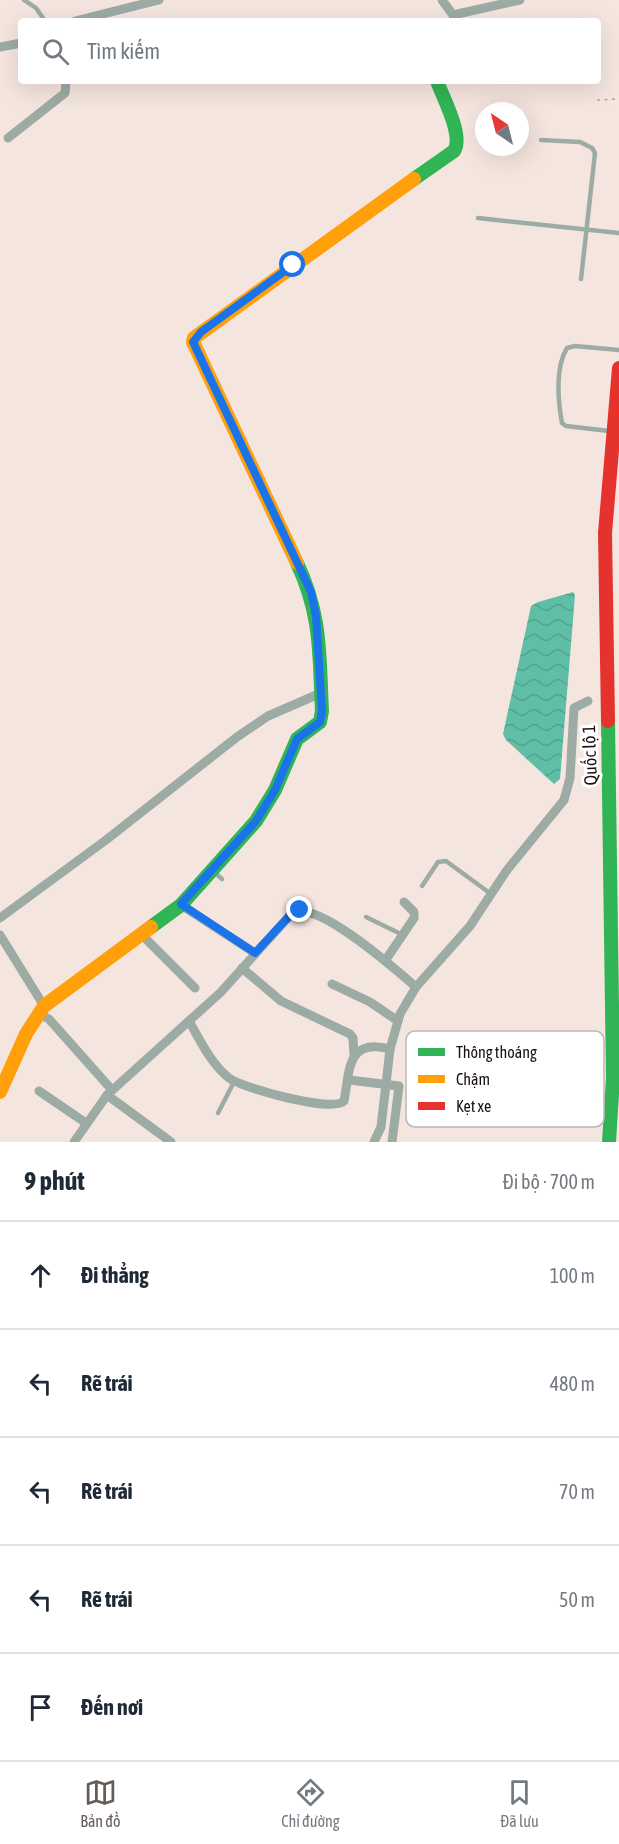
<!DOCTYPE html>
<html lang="vi">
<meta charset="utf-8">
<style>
body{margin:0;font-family:"Asap Condensed",sans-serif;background:#f6f6f7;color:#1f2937}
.compass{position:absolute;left:475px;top:102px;width:54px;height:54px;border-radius:50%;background:#fff;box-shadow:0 6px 24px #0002;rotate:325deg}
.stop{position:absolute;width:18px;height:18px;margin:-14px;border:4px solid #1a73e8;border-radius:50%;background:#fff}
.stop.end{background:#1a73e8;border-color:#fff;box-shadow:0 2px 6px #0008}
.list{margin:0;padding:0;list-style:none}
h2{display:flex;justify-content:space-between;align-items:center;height:78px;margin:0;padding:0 24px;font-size:26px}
h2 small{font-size:20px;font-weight:400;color:#747a83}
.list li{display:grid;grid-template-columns:39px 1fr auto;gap:18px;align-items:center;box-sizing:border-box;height:108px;padding:0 24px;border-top:2px solid #e0e1e3}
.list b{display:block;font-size:22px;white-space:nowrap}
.list em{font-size:20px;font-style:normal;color:#747a83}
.icon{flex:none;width:33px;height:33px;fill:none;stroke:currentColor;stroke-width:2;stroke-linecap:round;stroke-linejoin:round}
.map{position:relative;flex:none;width:619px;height:1142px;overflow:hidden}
.search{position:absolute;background:#fff;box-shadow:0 6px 24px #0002;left:18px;right:18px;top:18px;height:66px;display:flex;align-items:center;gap:15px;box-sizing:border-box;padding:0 21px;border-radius:6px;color:#747a83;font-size:22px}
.sheet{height:618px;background:#fff}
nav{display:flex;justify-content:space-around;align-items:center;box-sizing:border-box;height:84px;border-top:2px solid #e0e1e3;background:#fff;font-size:16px;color:#747a83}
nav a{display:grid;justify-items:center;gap:3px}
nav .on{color:#675b57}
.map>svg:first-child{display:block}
.water{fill:url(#water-waves)}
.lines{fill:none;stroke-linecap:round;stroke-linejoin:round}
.path{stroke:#a4a9a3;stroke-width:1.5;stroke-dasharray:3 4.5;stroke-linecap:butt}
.lane{stroke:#9caba4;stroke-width:4.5}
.street{stroke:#9caba4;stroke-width:9}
.fast{stroke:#30b455;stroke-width:14}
.slow{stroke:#ff9f0a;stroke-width:14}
.jam{stroke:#e5322d;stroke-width:14}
.route{stroke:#1a73e8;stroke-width:8}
.labels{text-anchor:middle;stroke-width:6;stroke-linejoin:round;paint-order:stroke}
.street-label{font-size:18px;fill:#1a110e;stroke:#fff}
.key{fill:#fff;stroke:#bab8b7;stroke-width:1.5}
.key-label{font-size:16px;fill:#1a110e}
</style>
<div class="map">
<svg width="619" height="1142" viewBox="0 0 619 1142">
<defs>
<pattern id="water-waves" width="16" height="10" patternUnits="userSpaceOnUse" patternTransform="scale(1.5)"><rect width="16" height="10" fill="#60bea6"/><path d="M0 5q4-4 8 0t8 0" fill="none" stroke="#53a28e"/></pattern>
</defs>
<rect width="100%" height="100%" fill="#f5e5df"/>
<!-- water -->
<polygon class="water" points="573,592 575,595 560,779 554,784 506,740 503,734 531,606 538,602"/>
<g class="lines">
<!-- path -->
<polyline class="path" points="597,100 619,99"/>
<!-- lane -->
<g class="lane">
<polyline points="24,0 36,8 45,21"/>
<polyline points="541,140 580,142 592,148 595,153 581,279"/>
<polyline points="478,218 619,233"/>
<path d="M609,431L566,426L562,423C558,401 555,367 567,348L575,346L619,350"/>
<polyline points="214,872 222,879"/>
<polyline points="422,886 438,862 446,861 491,894"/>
<polyline points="366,917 403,935"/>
<polyline points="218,1113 234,1082"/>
</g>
<!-- street -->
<g class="street">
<polyline points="442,0 453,15 520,0"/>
<polyline points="75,21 159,0"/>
<polyline points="0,47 21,43"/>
<polyline points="8,138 65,93 66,81"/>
<polyline points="181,905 255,953"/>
<polyline points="0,918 106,840 237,737 268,716 321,693"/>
<polyline points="0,935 44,1006"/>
<polyline points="142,935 195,988"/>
<polyline points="385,961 414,918 414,912 404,902"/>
<polyline points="242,968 281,1001 350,1034 353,1038 354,1055"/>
<polyline points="332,984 370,1002 398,1021"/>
<polyline points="38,1014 49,1019 112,1090"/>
<path d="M189,1021C200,1040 211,1064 229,1078C242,1088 333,1113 344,1101C350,1072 346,1037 390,1049"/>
<polyline points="349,1080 399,1086 392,1142"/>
<polyline points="39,1091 86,1123"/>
<polyline points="107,1095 171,1142"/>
<path d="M74,1142L107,1095L221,992L293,912C320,902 394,968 416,987"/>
<polyline points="374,1142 381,1127 390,1049 400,1014 416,987 470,926 507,870 564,800 570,778 574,708 588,701"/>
</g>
<!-- fast -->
<g class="fast">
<path d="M414,179L454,151C464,136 443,98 437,81"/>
<polyline points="608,721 613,1078 609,1142"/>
<path d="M151,927L181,905L256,821L275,790L297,739L320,722L322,711C319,655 322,616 297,563"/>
</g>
<!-- slow -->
<g class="slow">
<polyline points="297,563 193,342 194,338 414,179"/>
<polyline points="0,1092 26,1034 44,1006 151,927"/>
</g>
<!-- jam -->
<polyline class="jam" points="608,721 605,533 619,368"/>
</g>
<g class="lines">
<!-- route -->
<polyline class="route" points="293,265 201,332 193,342 311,592 316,616 322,711 320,722 297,739 275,790 256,821 181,904 255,953 293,912 300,910"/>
</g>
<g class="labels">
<!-- street labels -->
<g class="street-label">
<text transform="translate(590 755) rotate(-92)" y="6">Quốc lộ 1</text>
</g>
</g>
<!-- legend -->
<rect x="406" y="1031" width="198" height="96" rx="9" class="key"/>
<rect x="418" y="1048" width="27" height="8" fill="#30b455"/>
<rect x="418" y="1075" width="27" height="8" fill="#ff9f0a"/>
<rect x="418" y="1102" width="27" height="8" fill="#e5322d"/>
<g class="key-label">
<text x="456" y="1058">Thông thoáng</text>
<text x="456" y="1085">Chậm</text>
<text x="456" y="1112">Kẹt xe</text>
</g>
</svg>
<svg class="compass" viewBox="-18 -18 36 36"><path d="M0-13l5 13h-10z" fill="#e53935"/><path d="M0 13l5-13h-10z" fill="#747a83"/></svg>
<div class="stop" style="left:293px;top:265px"></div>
<div class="stop end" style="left:300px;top:910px"></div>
<div class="search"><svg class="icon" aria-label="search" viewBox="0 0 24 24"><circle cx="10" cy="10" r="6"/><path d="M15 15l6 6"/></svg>Tìm kiếm</div>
</div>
<section class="sheet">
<h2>9 phút<small>Đi bộ · 700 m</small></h2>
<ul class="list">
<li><svg class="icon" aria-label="ahead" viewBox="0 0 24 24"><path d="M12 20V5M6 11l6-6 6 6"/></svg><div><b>Đi thẳng</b></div><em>100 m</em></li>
<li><svg class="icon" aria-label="left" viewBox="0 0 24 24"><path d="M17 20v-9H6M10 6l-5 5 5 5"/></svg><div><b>Rẽ trái</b></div><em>480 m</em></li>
<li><svg class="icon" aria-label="left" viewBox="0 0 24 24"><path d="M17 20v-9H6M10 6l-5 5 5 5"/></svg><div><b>Rẽ trái</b></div><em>70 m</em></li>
<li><svg class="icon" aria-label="left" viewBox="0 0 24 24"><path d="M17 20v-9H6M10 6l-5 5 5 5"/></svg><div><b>Rẽ trái</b></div><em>50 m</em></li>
<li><svg class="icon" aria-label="arrive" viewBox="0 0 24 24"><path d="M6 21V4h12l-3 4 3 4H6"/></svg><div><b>Đến nơi</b></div></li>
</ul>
</section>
<nav>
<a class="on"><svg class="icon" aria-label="map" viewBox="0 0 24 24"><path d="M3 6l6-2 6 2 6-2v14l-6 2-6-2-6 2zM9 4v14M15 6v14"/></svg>Bản đồ</a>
<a><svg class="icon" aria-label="directions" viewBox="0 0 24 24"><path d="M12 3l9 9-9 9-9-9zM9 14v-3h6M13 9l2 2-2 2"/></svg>Chỉ đường</a>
<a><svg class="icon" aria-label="saved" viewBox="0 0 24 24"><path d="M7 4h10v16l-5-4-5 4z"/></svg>Đã lưu</a>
</nav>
